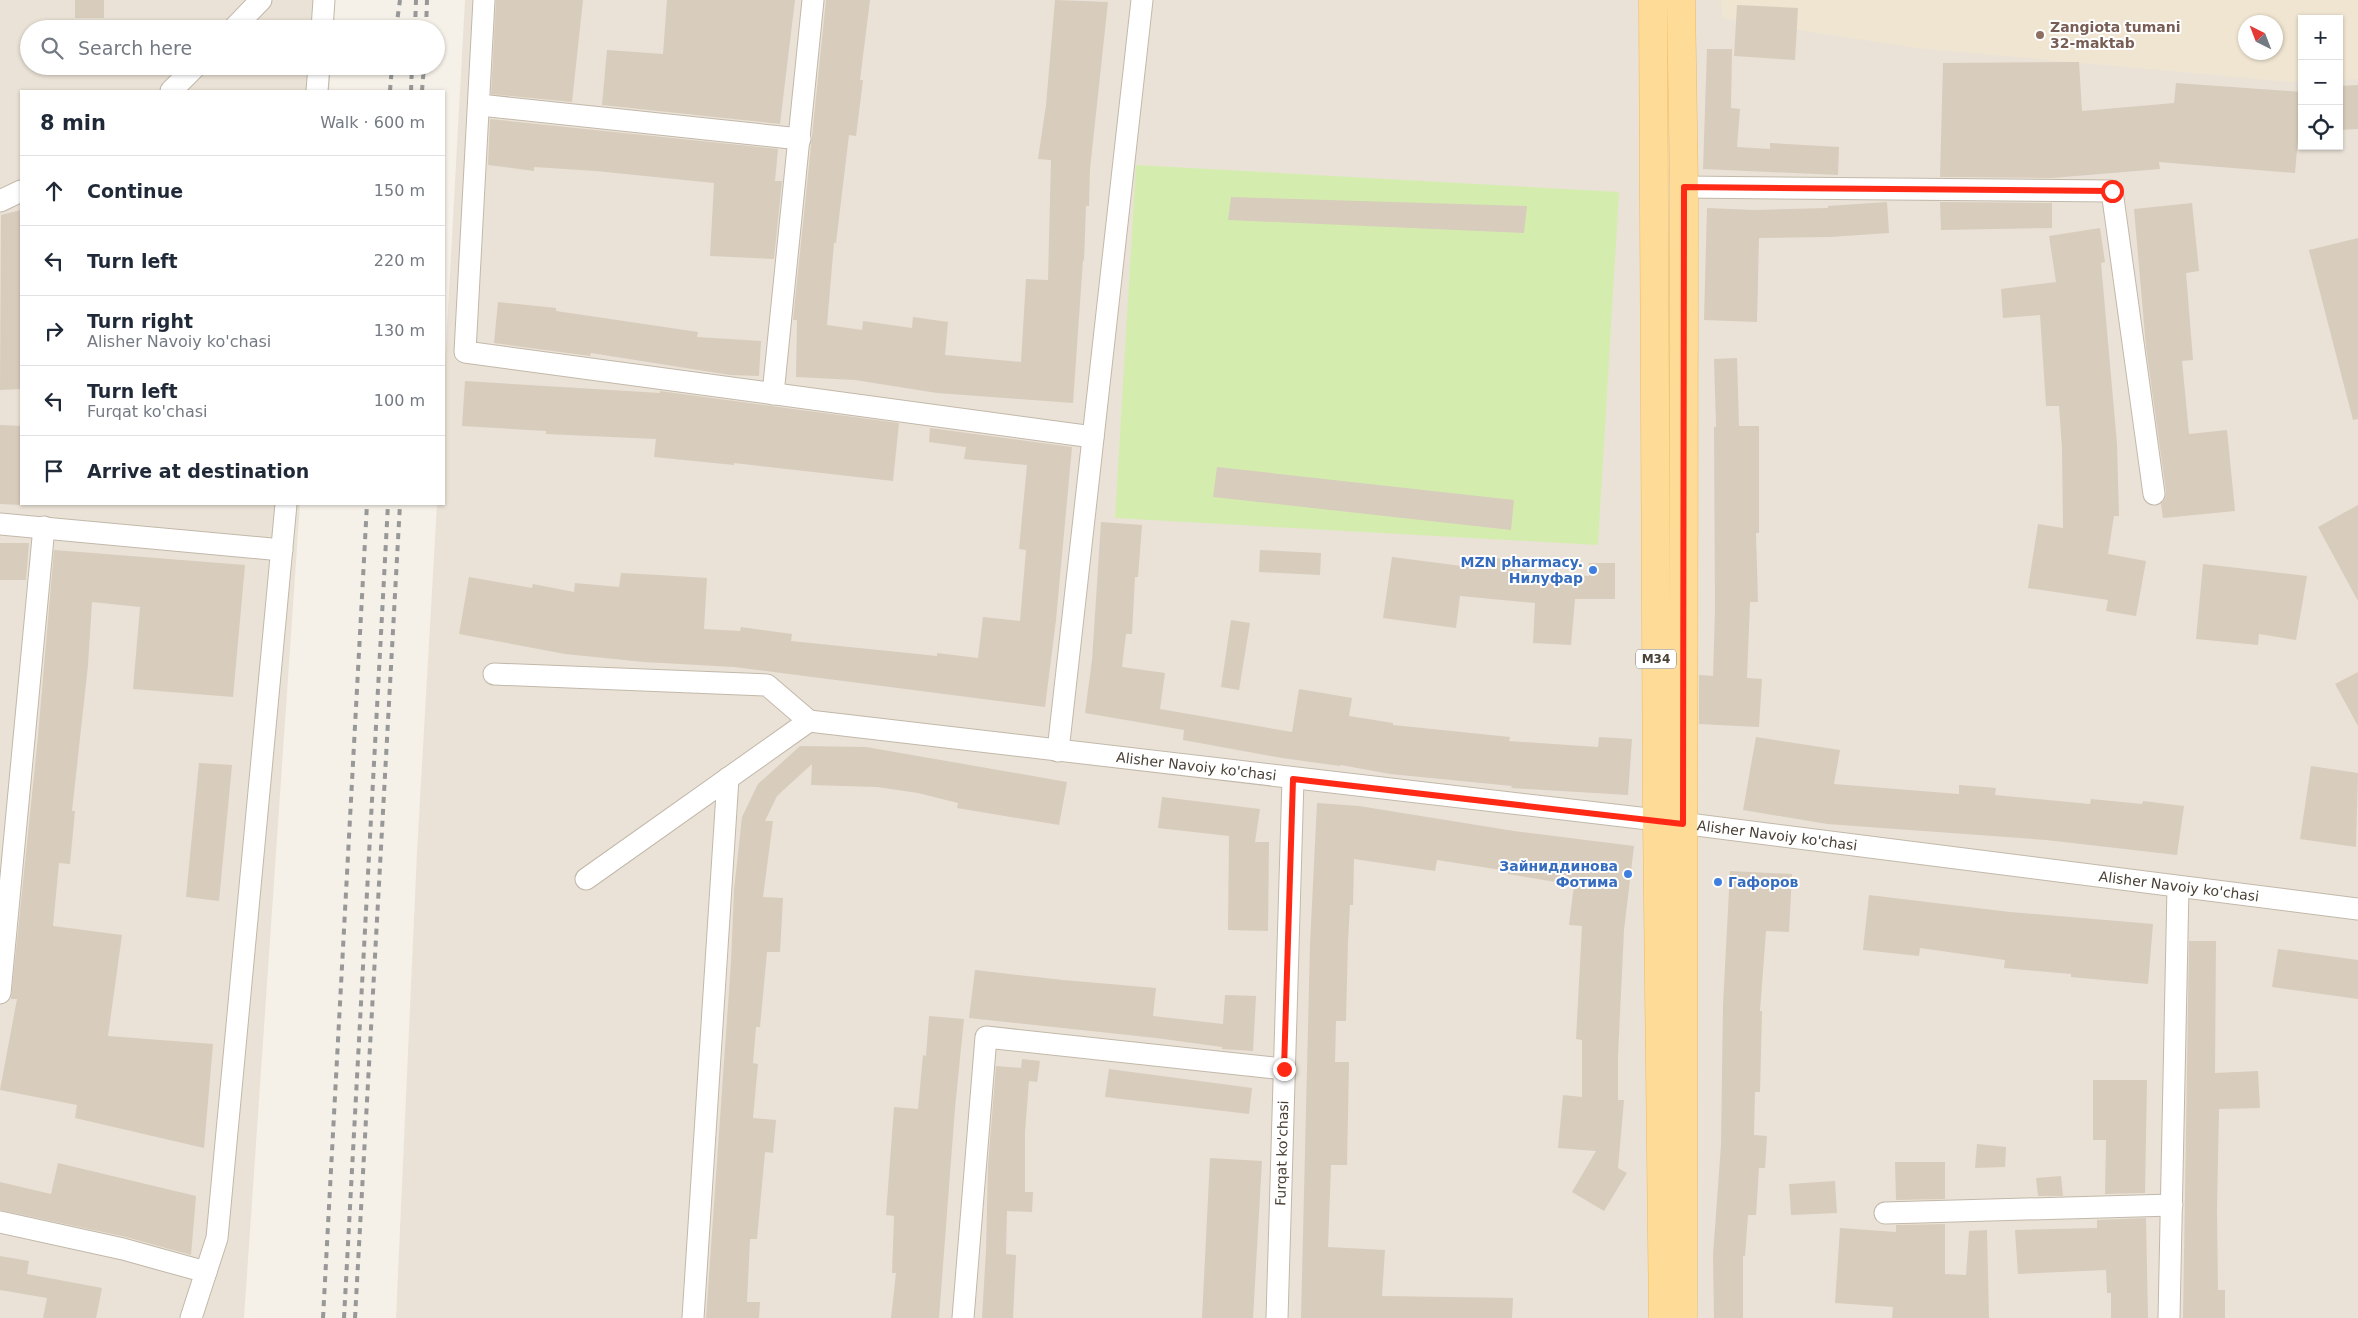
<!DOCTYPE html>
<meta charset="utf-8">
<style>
body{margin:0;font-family:"DejaVu Sans",sans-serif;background:#f2f2f3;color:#1f2937}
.controls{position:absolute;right:15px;top:15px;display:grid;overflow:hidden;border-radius:0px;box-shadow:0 1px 4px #0004}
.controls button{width:45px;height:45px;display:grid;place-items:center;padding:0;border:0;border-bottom:1px solid #e0e1e3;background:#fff;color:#1f2937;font:25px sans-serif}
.compass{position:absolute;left:2238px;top:15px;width:45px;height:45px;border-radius:50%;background:#fff;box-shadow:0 1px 4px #0004;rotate:318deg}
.stop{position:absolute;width:15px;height:15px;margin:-11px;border:4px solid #ff2a16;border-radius:50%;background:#fff}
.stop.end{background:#ff2a16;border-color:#fff;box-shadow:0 1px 5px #0008}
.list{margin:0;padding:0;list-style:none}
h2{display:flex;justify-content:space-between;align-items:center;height:65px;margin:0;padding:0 20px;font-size:21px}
h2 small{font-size:16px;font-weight:400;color:#747a83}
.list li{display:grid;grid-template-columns:32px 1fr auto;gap:15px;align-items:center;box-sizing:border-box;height:70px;padding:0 20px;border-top:1px solid #e0e1e3}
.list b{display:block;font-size:19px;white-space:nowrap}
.list p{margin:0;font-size:16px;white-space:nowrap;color:#747a83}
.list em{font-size:16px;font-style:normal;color:#747a83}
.icon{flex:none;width:28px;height:28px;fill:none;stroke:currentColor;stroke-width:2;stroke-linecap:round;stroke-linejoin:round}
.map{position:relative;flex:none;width:2358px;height:1318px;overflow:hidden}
.search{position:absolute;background:#fff;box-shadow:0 1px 4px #0004;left:20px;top:20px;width:425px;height:55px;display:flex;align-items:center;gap:12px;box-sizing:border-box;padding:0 18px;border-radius:28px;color:#747a83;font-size:19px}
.panel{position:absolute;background:#fff;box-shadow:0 1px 4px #0004;left:20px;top:90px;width:425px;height:415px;border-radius:0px}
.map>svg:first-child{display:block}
.residential{fill:#eae2d6;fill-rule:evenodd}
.education{fill:#f0e5d1;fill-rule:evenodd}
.green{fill:#d4edae}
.building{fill:#d8ccbd}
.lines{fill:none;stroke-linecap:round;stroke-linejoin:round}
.street-casing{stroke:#c2b8aa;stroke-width:23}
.primary-casing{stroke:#eeba5e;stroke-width:29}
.street{stroke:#fff;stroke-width:21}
.primary{stroke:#ffdb98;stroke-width:28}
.rail{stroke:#989898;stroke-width:4;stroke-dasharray:6 6;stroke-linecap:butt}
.route{stroke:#ff2a16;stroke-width:6}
.education-dot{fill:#8d6e63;stroke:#fff;stroke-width:2}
.shop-dot{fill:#3f7fe0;stroke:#fff;stroke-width:2}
.labels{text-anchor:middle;stroke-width:4;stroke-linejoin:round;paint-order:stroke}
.shield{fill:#fff;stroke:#807a72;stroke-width:1}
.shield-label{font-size:12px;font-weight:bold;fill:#4a4136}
.education-label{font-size:14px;font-weight:bold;fill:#785e54;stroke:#fff;text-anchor:start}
.shop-label{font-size:14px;font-weight:bold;fill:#366cbe;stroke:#fff;text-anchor:end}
.street-label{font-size:14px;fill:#4a4136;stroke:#fff}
</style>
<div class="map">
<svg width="2358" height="1318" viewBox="0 0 2358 1318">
<rect width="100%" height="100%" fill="#f5f1e8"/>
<!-- residential -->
<g class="residential">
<polygon points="0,0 335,0 333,29 29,29 29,66 331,66 329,91 21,91 21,504 300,504 244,1318 0,1318"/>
<path d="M465,0H2358V1318H396L417,852L437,504H444V382ZM2302,19H2339V146H2302ZM2246,22H2276V52H2246Z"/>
</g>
<!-- education -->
<path class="education" d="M1721,0H2358V79L2339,80V19H2302V82H2292L1916,48L1722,18ZM2246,22H2276V52H2246Z"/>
<!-- green -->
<polygon class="green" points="1136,165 1619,192 1598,545 1115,518"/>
<!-- building -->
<g class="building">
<rect x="75" y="0" width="29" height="18"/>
<polygon points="496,0 583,0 572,102 491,94"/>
<polygon points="667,0 795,0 780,124 602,105 607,50 663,54"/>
<polygon points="826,0 870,0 860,80 863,80 856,136 849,135 836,243 834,243 827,325 862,330 863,321 912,328 913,317 948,322 945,355 1021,362 1026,279 1048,280 1051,160 1038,159 1046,105 1055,0 1108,2 1090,169 1089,206 1086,206 1084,261 1083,260 1073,403 937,393 855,380 796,377 797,320 793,320"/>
<polygon points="1737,5 1798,8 1795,60 1734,56"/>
<polygon points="1707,49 1732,49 1731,108 1740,109 1737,147 1770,149 1770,143 1839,147 1838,175 1703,169"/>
<polygon points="2079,62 2082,111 2174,103 2176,83 2302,92 2295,173 2159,162 2160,169 2052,178 1940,177 1943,63"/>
<polygon points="2358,85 2358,129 2339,130 2339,86"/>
<polygon points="490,119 778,149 775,181 782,181 774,259 710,256 714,183 596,171 534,167 534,171 488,165"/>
<polygon points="1231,197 1527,206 1524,233 1228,220"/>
<polygon points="1887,202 1889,233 1830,237 1759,238 1757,322 1704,320 1707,208 1754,210 1828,208 1828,206"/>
<polygon points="1940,202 2052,203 2052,228 1941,230"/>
<polygon points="2192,203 2199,271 2186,273 2193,360 2182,361 2189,434 2227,430 2235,511 2163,518 2161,504 2165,499 2166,492 2146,347 2134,209"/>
<polygon points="21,210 21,389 0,390 1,215"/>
<polygon points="2100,228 2105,262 2101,263 2117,444 2119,516 2114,516 2108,554 2146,561 2136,616 2106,611 2108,600 2028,588 2038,524 2063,528 2062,448 2059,406 2046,406 2040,315 2003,318 2001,289 2056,282 2049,236"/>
<polygon points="2358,238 2358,419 2353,420 2309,250"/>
<polygon points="498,302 556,308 556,311 698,332 697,337 761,341 759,376 730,375 591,353 590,356 494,343"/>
<polygon points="1737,358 1739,426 1759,426 1759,533 1756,533 1758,602 1750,602 1747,678 1762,679 1759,727 1699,724 1699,675 1713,676 1715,610 1714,427 1716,427 1714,359"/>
<polygon points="465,381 660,393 660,391 899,423 893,481 734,463 734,465 654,457 656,439 546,434 546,431 462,426"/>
<polygon points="0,425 21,426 21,505 0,504"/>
<polygon points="930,428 1072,447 1056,620 1045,707 734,667 644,662 565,654 459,634 469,577 532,588 533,584 574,592 575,583 619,587 621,573 659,575 707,578 704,629 740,631 741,627 792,634 791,641 937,656 937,653 978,658 983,617 1020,621 1026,550 1019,549 1027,465 964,459 966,447 929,442"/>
<polygon points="1217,467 1514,500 1511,530 1213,497"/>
<polygon points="2358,505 2358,601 2318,527"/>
<polygon points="1101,522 1142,525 1138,577 1135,577 1132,634 1126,634 1122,667 1165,673 1160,709 1292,732 1299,689 1352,698 1349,716 1393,723 1393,725 1510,737 1509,741 1598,747 1599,737 1632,739 1628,795 1511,788 1512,786 1390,774 1341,765 1340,766 1282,758 1183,740 1184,730 1085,713 1092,660"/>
<polygon points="0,543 29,543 26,580 0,580"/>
<polygon points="54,550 245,565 233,697 133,689 140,607 92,602 88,665 72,811 75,811 70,864 59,863 53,926 122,935 108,1036 213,1044 204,1148 75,1118 77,1105 0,1090 17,999 11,999 38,736"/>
<polygon points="1260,550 1321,553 1320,575 1259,572"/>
<polygon points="1470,556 1528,561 1527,572 1589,576 1589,563 1615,563 1615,599 1575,599 1571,645 1533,643 1535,603 1460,596 1456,628 1383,618 1392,557 1469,567"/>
<polygon points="2203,564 2307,576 2296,640 2259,634 2258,645 2196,639"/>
<polygon points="1231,620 1250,623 1239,690 1221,687"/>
<polygon points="2358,672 2358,726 2335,684"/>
<polygon points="1756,737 1840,750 1834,784 1959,794 1959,785 1996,788 1995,795 2090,804 2091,799 2142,804 2143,801 2184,806 2177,855 2046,840 1827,824 1743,810"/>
<polygon points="800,746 866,747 1067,782 1059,825 957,808 958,803 918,793 877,787 811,785 812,764 777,796 765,821 773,821 763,897 783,898 780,952 767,952 760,1027 756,1027 753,1063 758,1064 753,1118 776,1120 773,1153 765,1152 757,1239 750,1239 747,1302 760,1302 759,1318 706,1318 731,962 734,890 742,817 758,784"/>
<polygon points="199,763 232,765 219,901 186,897"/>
<polygon points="2311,766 2358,773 2356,847 2300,839"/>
<polygon points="1162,797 1260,809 1255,842 1269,842 1268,931 1228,930 1229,836 1158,828"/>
<polygon points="1317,803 1359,806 1514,831 1634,846 1624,930 1618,1056 1618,1100 1624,1100 1618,1168 1627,1173 1604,1211 1572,1192 1596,1151 1558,1148 1563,1095 1582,1097 1582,1040 1576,1039 1582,926 1569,925 1574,885 1508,874 1508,871 1437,860 1435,871 1354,859 1353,905 1350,905 1348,941 1346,1021 1336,1021 1335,1062 1349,1062 1347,1165 1331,1165 1328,1247 1385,1250 1382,1296 1513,1298 1512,1318 1301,1318 1310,944"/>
<polygon points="1730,871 1792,874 1789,932 1766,931 1760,1011 1762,1011 1760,1092 1755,1092 1754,1135 1767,1136 1765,1168 1759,1168 1756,1215 1748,1215 1745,1256 1743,1256 1743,1318 1714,1318 1713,1255 1721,1145 1723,1005"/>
<polygon points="1869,895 2010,912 2153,924 2148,984 2071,977 2071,974 2004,968 2005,960 1920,948 1919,956 1863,950"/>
<polygon points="2189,941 2216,941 2215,1073 2258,1071 2260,1108 2219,1109 2217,1210 2218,1290 2225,1290 2225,1318 2183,1318"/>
<polygon points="2278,949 2358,960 2358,999 2272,987"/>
<polygon points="975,970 1063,980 1156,988 1153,1016 1223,1024 1225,995 1256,996 1253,1051 1222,1049 1222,1047 1156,1038 969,1018"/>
<polygon points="929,1016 964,1019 955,1108 939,1318 891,1318 896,1273 892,1273 894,1216 886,1215 894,1107 918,1109 923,1055 926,1056"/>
<polygon points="1022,1059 1040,1061 1037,1082 1029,1081 1025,1132 1025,1192 1033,1192 1032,1212 1007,1211 1006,1254 1016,1255 1013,1318 982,1318 986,1250 988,1165 996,1066 1021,1068"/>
<polygon points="1109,1069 1252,1088 1249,1114 1105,1097"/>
<polygon points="2093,1080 2147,1080 2145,1193 2105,1194 2106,1140 2093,1140"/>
<polygon points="1977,1144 2006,1147 2005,1167 1975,1168"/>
<polygon points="1210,1158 1262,1161 1253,1318 1202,1318"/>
<polygon points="1895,1162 1945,1162 1945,1199 1896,1200"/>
<polygon points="58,1163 196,1196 191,1255 126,1237 0,1210 0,1182 51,1194"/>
<polygon points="2061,1176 2063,1196 2038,1196 2036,1178"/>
<polygon points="1835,1181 1837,1213 1791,1215 1789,1184"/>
<polygon points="2146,1218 2148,1318 2111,1318 2111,1293 2107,1293 2106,1270 2018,1274 2015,1230 2097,1228 2097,1220"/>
<polygon points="1945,1224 1945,1274 1966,1275 1969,1231 1987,1230 1989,1318 1892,1318 1893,1307 1835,1303 1840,1228 1896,1232 1896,1225"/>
<polygon points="0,1256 29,1261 27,1274 102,1288 96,1318 43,1318 47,1298 0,1290"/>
</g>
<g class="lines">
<!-- street casing -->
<g class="street-casing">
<g id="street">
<polyline points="484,0 465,352 1093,437"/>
<polyline points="233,29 261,0"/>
<polyline points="322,29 324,0"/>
<polyline points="171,91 196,66"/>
<polyline points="317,91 319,66"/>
<polyline points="480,105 800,139"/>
<polyline points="1684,187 2112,191 2154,494"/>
<polyline points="0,201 21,191"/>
<polyline points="773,394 813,0"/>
<polyline points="0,524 282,550"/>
<polyline points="494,674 767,685 809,721"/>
<path id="s1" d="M809,721L1657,820L2358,909"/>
<polyline points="1058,751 1142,0"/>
<polyline points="586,879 809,721"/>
<polyline points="0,993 44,527"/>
<polyline points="1885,1213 2172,1205"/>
<polyline points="0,1222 123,1249 206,1272"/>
<polyline points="191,1318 217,1238 286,504"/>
<polyline points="693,1318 728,778"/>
<polyline points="963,1318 986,1037 1284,1069"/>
<path id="s2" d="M1277,1318L1293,779"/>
<polyline points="2169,1318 2178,887"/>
</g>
</g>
<!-- primary casing -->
<g class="primary-casing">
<g id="primary">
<polyline points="1653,0 1657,820 1663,1318"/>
<polyline points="1681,0 1684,187 1683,1318"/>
</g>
</g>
<!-- street -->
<use href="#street" class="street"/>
<!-- primary -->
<use href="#primary" class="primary"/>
<!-- rail -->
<g class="rail">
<polyline points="396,29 400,0"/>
<polyline points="415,29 416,0"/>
<polyline points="426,29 427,0"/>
<polyline points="390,91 392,66"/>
<polyline points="411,91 412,66"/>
<polyline points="422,91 424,66"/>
<polyline points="323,1318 367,504"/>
<polyline points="344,1318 388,504"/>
<polyline points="355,1318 400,504"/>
</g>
</g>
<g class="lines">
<!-- route -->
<polyline class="route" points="1284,1069 1293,779 1683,824 1684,187 2112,191"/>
</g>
<!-- markers -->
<circle class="education-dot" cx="2040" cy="35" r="5"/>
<g class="shop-dot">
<circle cx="1593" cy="570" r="5"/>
<circle cx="1628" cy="874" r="5"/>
<circle cx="1718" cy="882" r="5"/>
</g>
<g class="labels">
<!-- shield labels -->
<rect class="shield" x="1636" y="649.5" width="40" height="19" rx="4"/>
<g class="shield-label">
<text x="1656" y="663">M34</text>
</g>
<!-- education labels -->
<g class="education-label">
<text x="2050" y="32">Zangiota tumani<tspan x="2050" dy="16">32-maktab</tspan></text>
</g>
<!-- shop labels -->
<g class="shop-label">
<text x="1583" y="567">MZN pharmacy.<tspan x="1583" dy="16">Нилуфар</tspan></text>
<text x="1618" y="871">Зайниддинова<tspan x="1618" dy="16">Фотима</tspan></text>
<text x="1728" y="887" text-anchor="start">Гафоров</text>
</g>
<!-- street labels -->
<g class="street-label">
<text dy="5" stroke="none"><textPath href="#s1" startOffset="390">Alisher Navoiy ko'chasi</textPath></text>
<text dy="5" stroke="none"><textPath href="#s1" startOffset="975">Alisher Navoiy ko'chasi</textPath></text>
<text dy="5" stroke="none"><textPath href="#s1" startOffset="1380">Alisher Navoiy ko'chasi</textPath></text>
<text dy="5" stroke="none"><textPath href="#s2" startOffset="165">Furqat ko'chasi</textPath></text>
</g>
</g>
</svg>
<div class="controls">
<button>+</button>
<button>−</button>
<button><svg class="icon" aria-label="locate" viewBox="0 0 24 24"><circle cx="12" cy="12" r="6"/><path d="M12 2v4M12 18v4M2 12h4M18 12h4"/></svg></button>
</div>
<svg class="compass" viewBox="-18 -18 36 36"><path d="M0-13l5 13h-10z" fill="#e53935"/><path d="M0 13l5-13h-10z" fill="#747a83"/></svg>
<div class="stop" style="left:2112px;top:191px"></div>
<div class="stop end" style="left:1284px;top:1069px"></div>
<div class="search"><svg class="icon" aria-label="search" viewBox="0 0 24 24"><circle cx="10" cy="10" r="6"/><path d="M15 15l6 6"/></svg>Search here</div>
<section class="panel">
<h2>8 min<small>Walk · 600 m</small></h2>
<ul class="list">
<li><svg class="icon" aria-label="ahead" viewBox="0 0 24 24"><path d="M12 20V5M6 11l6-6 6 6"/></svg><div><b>Continue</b></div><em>150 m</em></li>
<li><svg class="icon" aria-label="left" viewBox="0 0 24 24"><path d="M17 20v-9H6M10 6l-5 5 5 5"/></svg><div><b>Turn left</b></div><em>220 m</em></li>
<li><svg class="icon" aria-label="right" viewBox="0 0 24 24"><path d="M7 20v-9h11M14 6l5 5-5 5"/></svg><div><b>Turn right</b><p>Alisher Navoiy ko'chasi</p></div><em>130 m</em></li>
<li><svg class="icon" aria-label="left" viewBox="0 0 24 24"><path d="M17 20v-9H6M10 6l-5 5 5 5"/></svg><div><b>Turn left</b><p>Furqat ko'chasi</p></div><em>100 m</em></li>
<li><svg class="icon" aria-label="arrive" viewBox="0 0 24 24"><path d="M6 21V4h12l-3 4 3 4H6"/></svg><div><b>Arrive at destination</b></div></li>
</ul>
</section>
</div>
